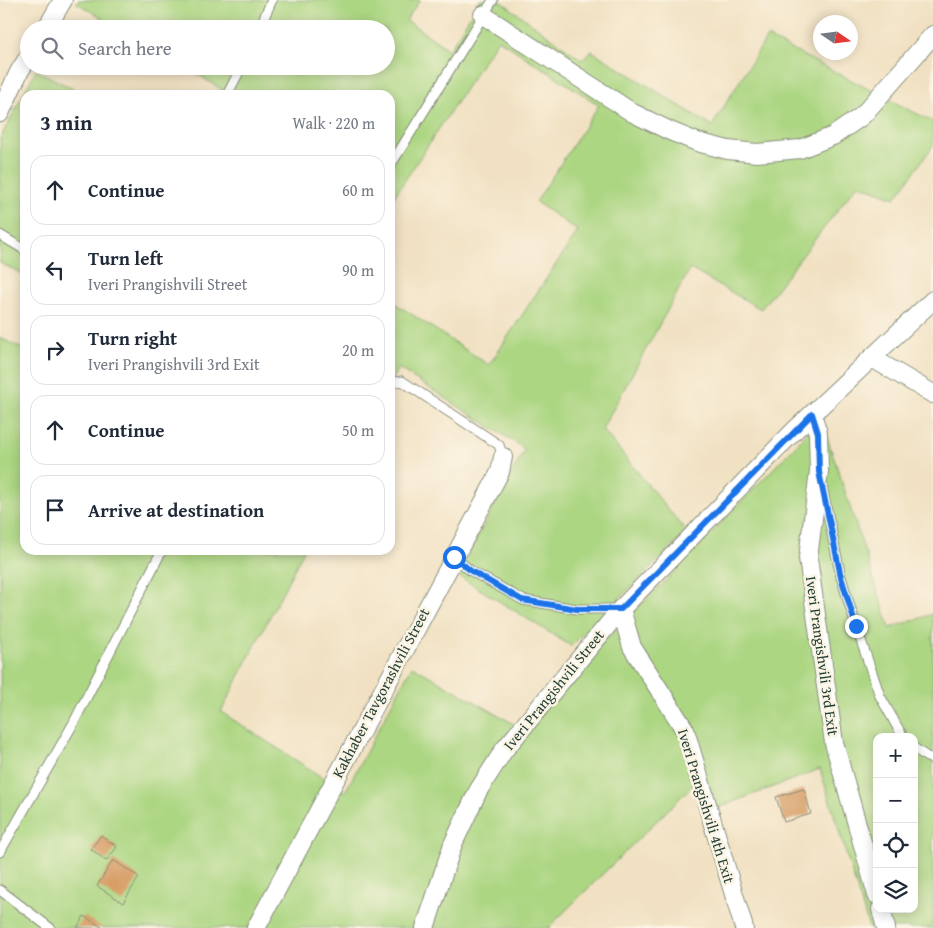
<!DOCTYPE html>
<meta charset="utf-8">
<style>
body{margin:0;font-family:"Gentium Book Plus",serif;background:#f2f2f3;color:#1f2937}
.controls{position:absolute;right:15px;bottom:15px;display:grid;overflow:hidden;border-radius:10px;box-shadow:0 2px 12px #0003}
.controls button{width:45px;height:45px;display:grid;place-items:center;padding:0;border:0;border-bottom:1px solid #e0e1e3;background:#fff;color:#1f2937;font:25px sans-serif}
.compass{position:absolute;left:813px;top:15px;width:45px;height:45px;border-radius:50%;background:#fff;box-shadow:0 2px 12px #0003;rotate:103deg}
.stop{position:absolute;width:15px;height:15px;margin:-11px;border:4px solid #1a73e8;border-radius:50%;background:#fff}
.stop.end{background:#1a73e8;border-color:#fff;box-shadow:0 1px 5px #0008}
.list{margin:0;padding:0;list-style:none}
h2{display:flex;justify-content:space-between;align-items:center;height:65px;margin:0;padding:0 20px;font-size:21px}
h2 small{font-size:16px;font-weight:400;color:#747a83}
.list li{display:grid;grid-template-columns:32px 1fr auto;gap:15px;align-items:center;box-sizing:border-box;height:70px;margin:0 10px 10px;padding:0 10px;border:1px solid #e0e1e3;border-radius:15px}
.list b{display:block;font-size:19px;white-space:nowrap}
.list p{margin:0;font-size:16px;white-space:nowrap;color:#747a83}
.list em{font-size:16px;font-style:normal;color:#747a83}
.icon{flex:none;width:28px;height:28px;fill:none;stroke:currentColor;stroke-width:2;stroke-linecap:round;stroke-linejoin:round}
.map{position:relative;flex:none;width:933px;height:928px;overflow:hidden}
.search{position:absolute;background:#fff;box-shadow:0 2px 12px #0003;left:20px;top:20px;width:375px;height:55px;display:flex;align-items:center;gap:12px;box-sizing:border-box;padding:0 18px;border-radius:28px;color:#747a83;font-size:19px}
.panel{position:absolute;background:#fff;box-shadow:0 2px 12px #0003;left:20px;top:90px;width:375px;height:465px;border-radius:15px}
.map>svg:first-child{display:block}
.green{fill:#acd682;stroke:#668a5b;fill-rule:evenodd}
.building{fill:#d4965c}
.lines{fill:none;stroke-linecap:round;stroke-linejoin:round}
.lane-casing{stroke:#888f7b;stroke-width:11}
.street-casing{stroke:#888f7b;stroke-width:20}
.lane{stroke:#fff;stroke-width:9}
.street{stroke:#fff;stroke-width:18}
.route{stroke:#1a73e8;stroke-width:6}
.labels{text-anchor:middle;stroke-width:5;stroke-linejoin:round;paint-order:stroke}
.street-label{font-size:15px;fill:#1f3d34;stroke:#fcf5e5}
</style>
<div class="map">
<svg width="933" height="928" viewBox="0 0 933 928">
<rect width="100%" height="100%" fill="#fcf5e5"/>
<filter id="ink" filterUnits="userSpaceOnUse"><feTurbulence type="fractalNoise" baseFrequency=".02" numOctaves="2"/><feDisplacementMap in="SourceGraphic" scale="10" xChannelSelector="R" yChannelSelector="G"/><feConvolveMatrix kernelMatrix="1 2 1 2 8 2 1 2 1" color-interpolation-filters="sRGB"/></filter>
<filter id="wash" filterUnits="userSpaceOnUse"><feTurbulence type="fractalNoise" baseFrequency=".0096" numOctaves="4" result="noise"/><feDisplacementMap in="SourceGraphic" scale="20" xChannelSelector="R" yChannelSelector="G"/><feGaussianBlur stdDeviation="1.12" result="paint"/><feColorMatrix in="noise" values="0 0 0 0 0 0 0 0 0 0 0 0 0 0 0 0 0 1.4 0 .05"/><feComposite in="paint" operator="in"/></filter>
<g filter="url(#wash)">
<rect width="100%" height="100%" fill="#f1e1c2"/>
<!-- green -->
<g class="green">
<polygon points="78,0 420,0 406,20 449,50 480,0 499,0 582,60 592,51 712,126 767,37 933,122 933,146 895,198 858,184 761,309 690,269 602,429 687,532 571,646 457,575 525,449 398,368 390,383 390,300 489,365 578,231 536,202 599,105 498,39 390,203 390,95 218,95 221,89 184,66 386,66 386,29 120,29 77,3"/>
<polygon points="36,70 85,95 25,95 25,275 0,263 0,139"/>
<path d="M0,338L25,350V550H304L221,712L345,792L412,666L521,728L588,657L671,575L821,419L890,628L933,614V928H869L820,769L702,814L696,782L550,926L551,928H0ZM877,737H914V909H877Z"/>
</g>
<g id="blocks">
<!-- building -->
<g class="building">
<polygon points="804,789 811,814 784,822 776,797"/>
<polygon points="101,835 117,847 106,861 91,849"/>
<polygon points="113,860 139,877 123,903 97,886"/>
<polygon points="84,916 103,928 77,928"/>
</g>
</g>
</g>
<g filter="url(#ink)">
<use href="#blocks" fill-opacity="0" stroke="#888f7b" stroke-width="1"/>
<g class="lines">
<!-- lane casing -->
<g class="lane-casing">
<g id="lane">
<polyline points="259,29 272,0"/>
<polyline points="227,95 242,66"/>
<polyline points="390,166 493,0"/>
<polyline points="0,235 25,250"/>
<polyline points="390,383 402,381 499,445 503,457"/>
<polyline points="822,486 841,577 856,626 880,696 903,737"/>
<polyline points="454,557 471,571 523,600 577,609 620,609"/>
<polyline points="914,748 927,757 933,759"/>
<polyline points="0,852 73,724 162,550"/>
<polyline points="0,890 50,928"/>
</g>
</g>
<!-- street casing -->
<g class="street-casing">
<g id="street">
<polyline points="483,15 633,113 670,131 697,142 728,150 757,153 800,149 833,136 862,116 933,35"/>
<polyline points="46,29 63,0"/>
<polyline points="0,113 19,72 29,56"/>
<polyline points="872,358 933,394"/>
<polyline points="812,414 818,433 819,471 808,558 834,743 877,895"/>
<polyline points="621,609 632,647 685,730 744,928"/>
<polyline points="881,909 886,928"/>
<polyline points="256,928 500,472 503,457"/>
<polyline points="425,928 453,844 478,791 504,750 621,609 795,430 933,300"/>
</g>
</g>
<!-- lane -->
<use href="#lane" class="lane"/>
<!-- street -->
<use href="#street" class="street"/>
</g>
</g>
<g class="lines" filter="url(#ink)">
<!-- route -->
<polyline class="route" points="454,557 471,571 522,600 577,609 621,609 812,414 818,433 819,472 841,577 856,626"/>
</g>
<g class="labels">
<!-- street labels -->
<g class="street-label">
<text transform="translate(822 656) rotate(82)" y="5">Iveri Prangishvili 3rd Exit</text>
<text transform="translate(554 690) rotate(-51)" y="5">Iveri Prangishvili Street</text>
<text transform="translate(381 693) rotate(-62)" y="5">Kakhaber Tavgorashvili Street</text>
<text transform="translate(706 806) rotate(73)" y="5">Iveri Prangishvili 4th Exit</text>
</g>
</g>
</svg>
<div class="controls">
<button>+</button>
<button>−</button>
<button><svg class="icon" aria-label="locate" viewBox="0 0 24 24"><circle cx="12" cy="12" r="6"/><path d="M12 2v4M12 18v4M2 12h4M18 12h4"/></svg></button>
<button><svg class="icon" aria-label="layers" viewBox="0 0 24 24"><path d="M12 4l9 5-9 5-9-5zM3 14l9 5 9-5"/></svg></button>
</div>
<svg class="compass" viewBox="-18 -18 36 36"><path d="M0-13l5 13h-10z" fill="#e53935"/><path d="M0 13l5-13h-10z" fill="#747a83"/></svg>
<div class="stop" style="left:454px;top:557px"></div>
<div class="stop end" style="left:856px;top:626px"></div>
<div class="search"><svg class="icon" aria-label="search" viewBox="0 0 24 24"><circle cx="10" cy="10" r="6"/><path d="M15 15l6 6"/></svg>Search here</div>
<section class="panel">
<h2>3 min<small>Walk · 220 m</small></h2>
<ul class="list">
<li><svg class="icon" aria-label="ahead" viewBox="0 0 24 24"><path d="M12 20V5M6 11l6-6 6 6"/></svg><div><b>Continue</b></div><em>60 m</em></li>
<li><svg class="icon" aria-label="left" viewBox="0 0 24 24"><path d="M17 20v-9H6M10 6l-5 5 5 5"/></svg><div><b>Turn left</b><p>Iveri Prangishvili Street</p></div><em>90 m</em></li>
<li><svg class="icon" aria-label="right" viewBox="0 0 24 24"><path d="M7 20v-9h11M14 6l5 5-5 5"/></svg><div><b>Turn right</b><p>Iveri Prangishvili 3rd Exit</p></div><em>20 m</em></li>
<li><svg class="icon" aria-label="ahead" viewBox="0 0 24 24"><path d="M12 20V5M6 11l6-6 6 6"/></svg><div><b>Continue</b></div><em>50 m</em></li>
<li><svg class="icon" aria-label="arrive" viewBox="0 0 24 24"><path d="M6 21V4h12l-3 4 3 4H6"/></svg><div><b>Arrive at destination</b></div></li>
</ul>
</section>
</div>
